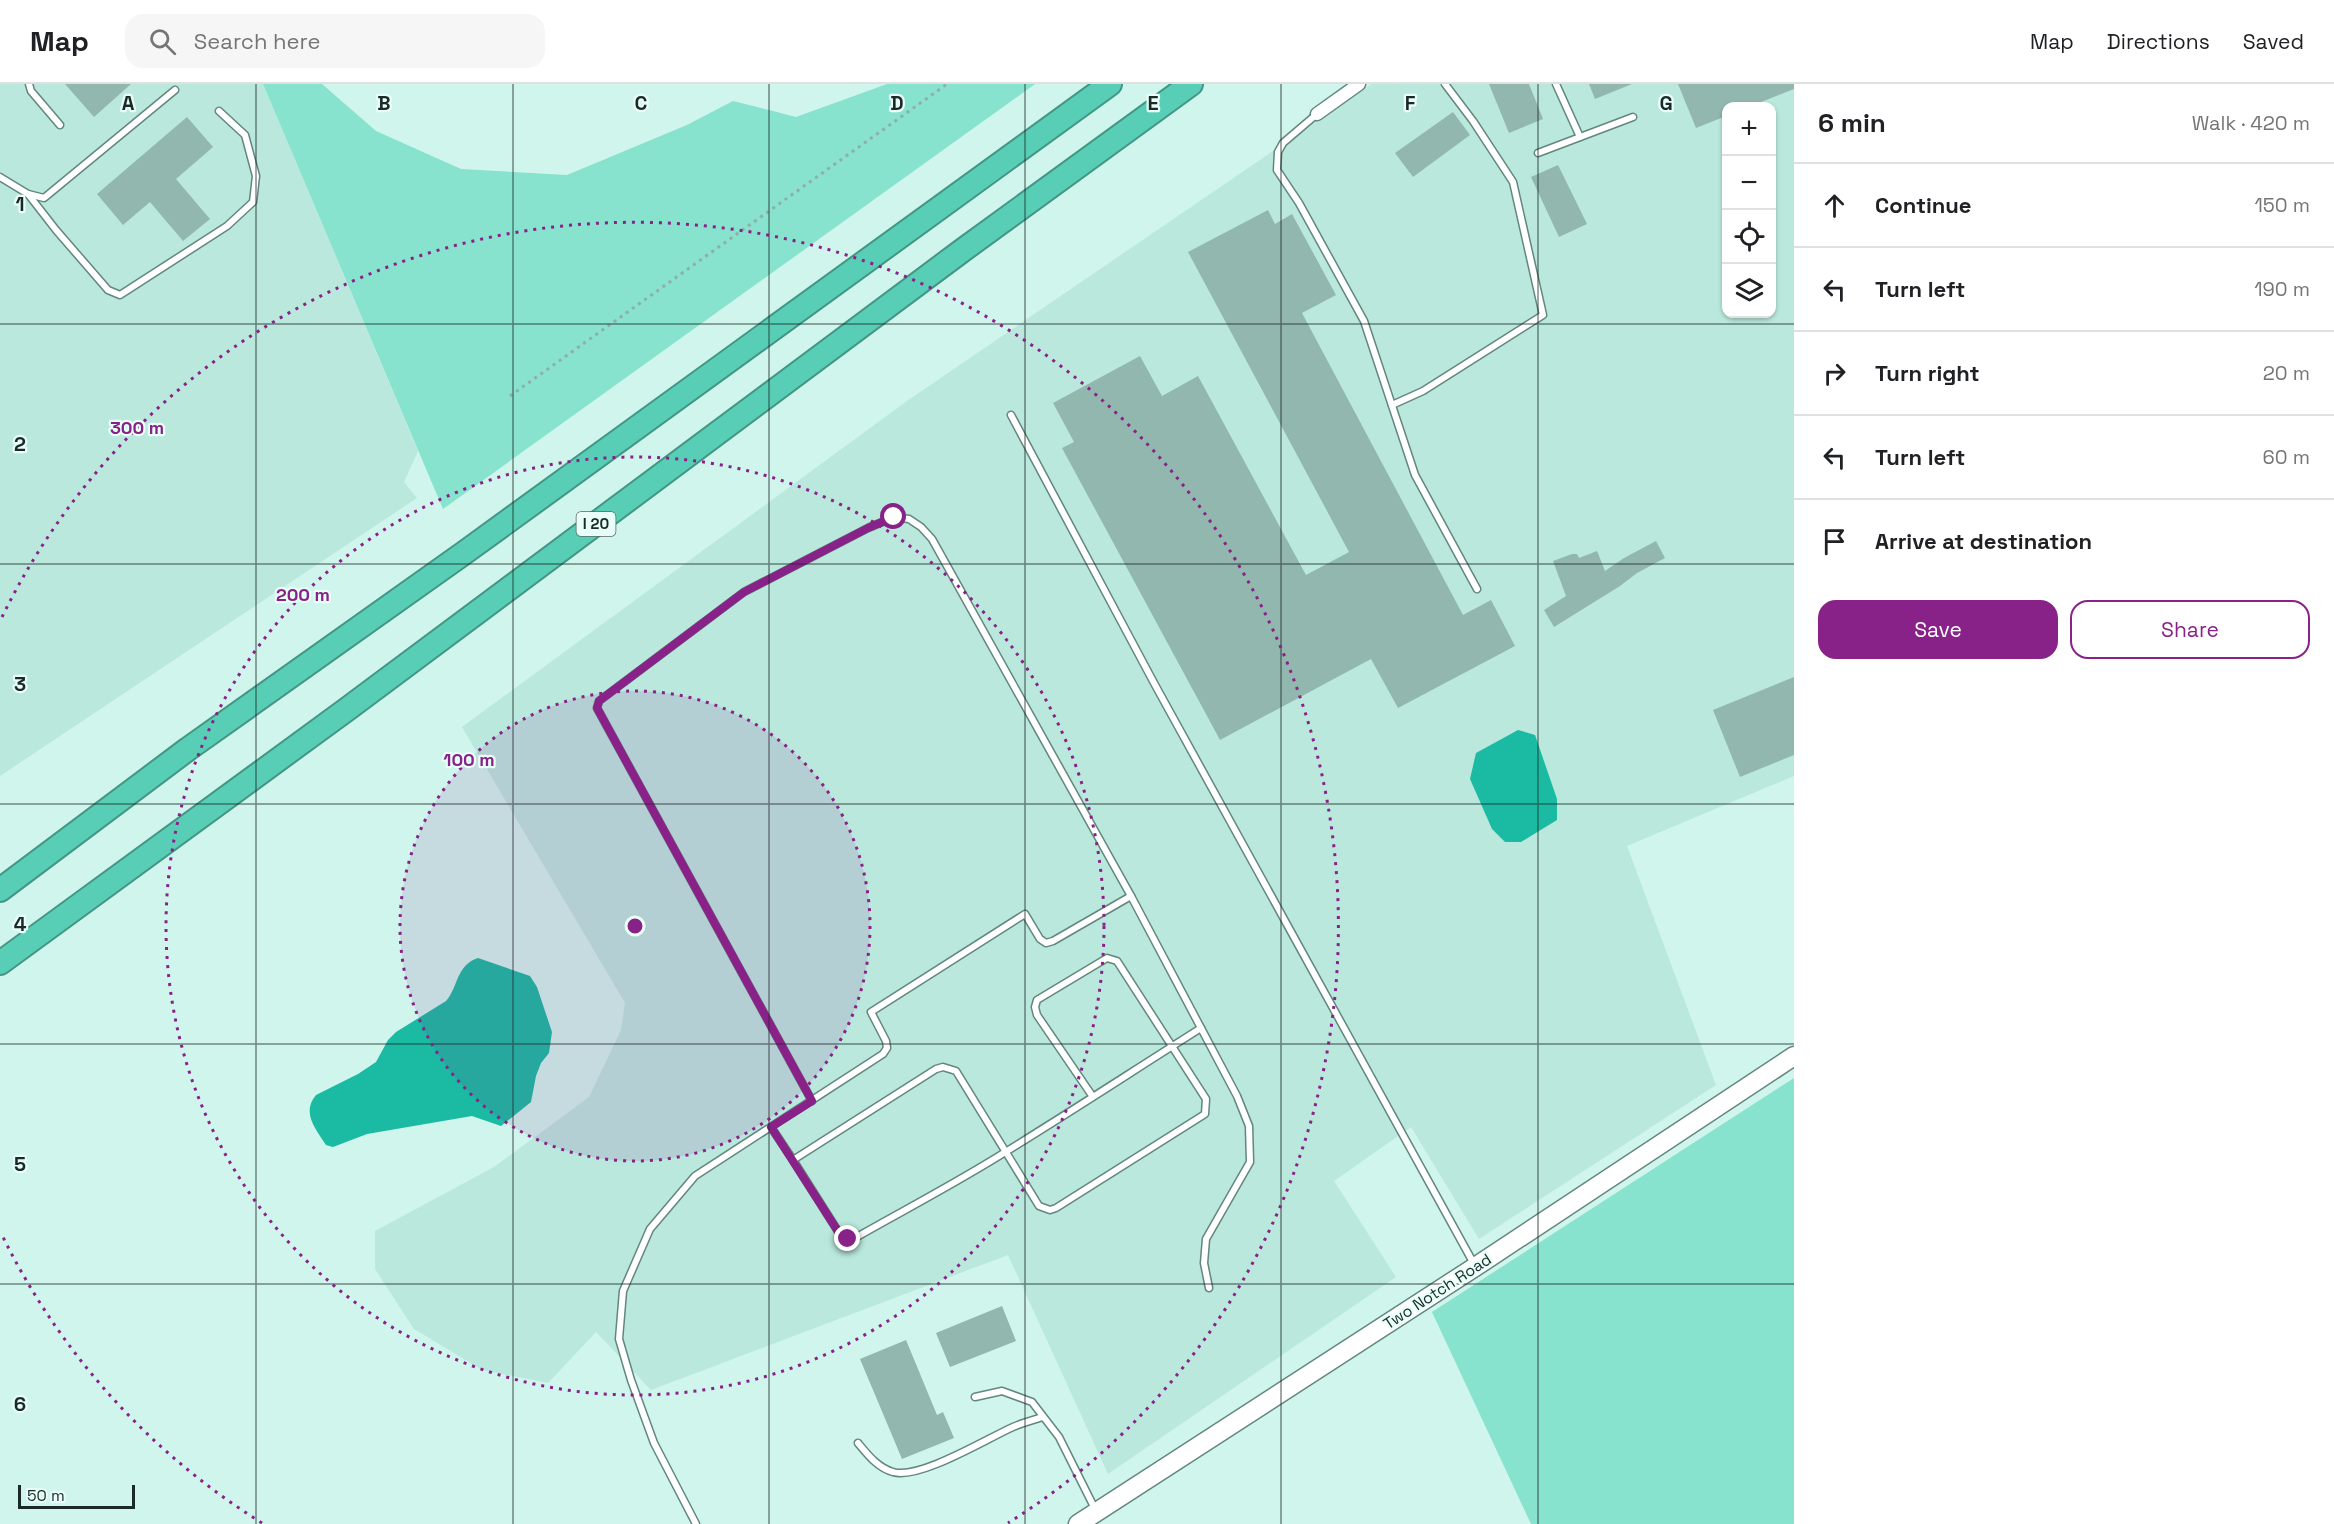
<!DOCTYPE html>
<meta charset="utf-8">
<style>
body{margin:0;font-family:"Space Grotesk",sans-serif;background:#f6f6f6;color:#202124}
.controls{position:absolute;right:18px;top:18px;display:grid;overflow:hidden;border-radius:12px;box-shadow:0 2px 4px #0004}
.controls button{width:54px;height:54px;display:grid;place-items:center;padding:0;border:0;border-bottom:2px solid #e0e0e0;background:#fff;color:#202124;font:30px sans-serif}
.scale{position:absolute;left:18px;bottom:15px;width:117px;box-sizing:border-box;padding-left:6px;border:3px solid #1b2a26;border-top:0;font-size:16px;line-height:21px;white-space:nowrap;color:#1b2a26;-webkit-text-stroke:4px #e8fff9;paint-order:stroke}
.stop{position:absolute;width:18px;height:18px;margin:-14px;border:4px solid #892288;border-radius:50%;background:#fff}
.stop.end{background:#892288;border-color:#fff;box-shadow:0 2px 6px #0008}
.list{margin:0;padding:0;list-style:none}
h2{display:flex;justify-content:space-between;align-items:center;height:78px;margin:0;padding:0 24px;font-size:26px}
h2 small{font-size:20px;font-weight:400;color:#757577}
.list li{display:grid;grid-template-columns:39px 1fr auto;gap:18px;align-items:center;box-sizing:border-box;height:84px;padding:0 24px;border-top:2px solid #e0e0e0}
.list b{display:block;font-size:22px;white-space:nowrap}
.list em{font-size:20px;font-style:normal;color:#757577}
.actions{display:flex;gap:12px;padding:18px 24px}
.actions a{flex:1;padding:14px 0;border:2px solid #892288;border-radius:18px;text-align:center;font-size:21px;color:#892288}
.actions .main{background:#892288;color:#fff}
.icon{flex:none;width:33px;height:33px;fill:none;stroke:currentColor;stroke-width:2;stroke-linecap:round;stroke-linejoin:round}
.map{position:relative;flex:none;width:1794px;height:1440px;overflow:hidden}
header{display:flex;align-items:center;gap:36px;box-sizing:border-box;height:84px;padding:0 30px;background:#fff;border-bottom:2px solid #e0e0e0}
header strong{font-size:28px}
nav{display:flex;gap:33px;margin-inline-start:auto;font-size:21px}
.search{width:420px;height:54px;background:#f6f6f6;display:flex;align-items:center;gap:15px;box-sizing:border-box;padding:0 21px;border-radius:18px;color:#757577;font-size:22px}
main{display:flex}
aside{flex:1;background:#fff}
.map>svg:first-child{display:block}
.built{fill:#bae8dd;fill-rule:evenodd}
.green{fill:#87e2ce}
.water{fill:#1abba2}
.building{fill:#92b7ae}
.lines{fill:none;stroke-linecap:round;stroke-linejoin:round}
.lane-casing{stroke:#63867e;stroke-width:9}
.street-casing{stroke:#63867e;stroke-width:15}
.secondary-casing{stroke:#63867e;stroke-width:21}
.highway-casing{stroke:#439584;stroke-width:26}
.path{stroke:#90aea7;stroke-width:3;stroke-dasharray:3 4.5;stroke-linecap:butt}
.lane{stroke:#fff;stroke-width:6}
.street{stroke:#fff;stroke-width:12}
.secondary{stroke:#fff;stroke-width:18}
.highway{stroke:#58ceb7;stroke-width:22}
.route{stroke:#892288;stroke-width:8}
.grid{fill:none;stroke:#1b2a26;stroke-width:1.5;stroke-opacity:0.55}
.ring{fill:none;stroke:#892288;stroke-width:3;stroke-dasharray:3 6}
.labels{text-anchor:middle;stroke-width:4.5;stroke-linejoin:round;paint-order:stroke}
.shield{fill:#e8fff9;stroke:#586a65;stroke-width:1.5}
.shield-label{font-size:15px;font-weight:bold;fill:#1b2a26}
.street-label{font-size:16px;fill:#1b2a26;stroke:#e8fff9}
.grid-label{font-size:20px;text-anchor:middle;font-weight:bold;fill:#1b2a26;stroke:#e8fff9;stroke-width:4.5;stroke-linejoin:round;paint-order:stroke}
.centre{fill:#892288;stroke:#e8fff9;stroke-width:3}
.ring-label{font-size:18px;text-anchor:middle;font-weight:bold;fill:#892288;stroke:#e8fff9;stroke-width:4.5;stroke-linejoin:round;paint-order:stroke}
</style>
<header>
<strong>Map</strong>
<div class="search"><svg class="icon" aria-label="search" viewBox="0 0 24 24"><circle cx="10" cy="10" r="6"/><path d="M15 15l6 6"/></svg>Search here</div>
<nav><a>Map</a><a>Directions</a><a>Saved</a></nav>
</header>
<main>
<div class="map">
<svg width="1794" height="1440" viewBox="0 0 1794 1440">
<rect width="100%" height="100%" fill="#cff5ec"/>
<!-- built -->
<g class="built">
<polygon points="0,0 263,0 418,367 404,398 417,414 0,692"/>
<path d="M1371,0H1794V692L1627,762L1716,1001L1479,1155L1411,1043L1334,1097L1396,1193L1108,1390L1008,1171L651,1306L596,1248L548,1299L482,1286L414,1245L375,1185V1147L494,1083L589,1013L621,946L625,919L462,643L907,317ZM1726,22H1772V230H1726Z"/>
</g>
<!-- green -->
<g class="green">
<polygon points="263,0 322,0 376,47 461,85 567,91 687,41 733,17 796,33 887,0 1035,0 443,425"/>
<polygon points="1794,994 1794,1440 1531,1440 1432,1228"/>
</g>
<!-- water -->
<g class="water">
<polygon points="1518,646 1535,651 1557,715 1557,736 1521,758 1505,758 1492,745 1470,695 1476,669"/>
<path d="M478,874L530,892L537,903L552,948L549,969L541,979L536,992L531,1018L501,1042L472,1032L367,1050L333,1063L326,1061C316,1045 301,1029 316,1011L358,990L376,978L388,956L396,948L446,917C458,904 456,881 478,874Z"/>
</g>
<!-- building -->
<g class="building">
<polygon points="65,0 131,0 94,33"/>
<polygon points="1489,0 1529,0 1543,35 1509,49"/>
<polygon points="1589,0 1632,0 1595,15"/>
<polygon points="1678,0 1794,0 1794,5 1751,22 1726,22 1726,32 1696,44"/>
<polygon points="1453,28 1470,51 1413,93 1395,69"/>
<polygon points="187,33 213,63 176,95 210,135 183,157 150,118 123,141 97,110"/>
<polygon points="1558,81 1587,140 1559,153 1531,93"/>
<polygon points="1268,126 1275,140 1292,130 1336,211 1302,229 1463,531 1491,516 1515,562 1398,624 1371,575 1220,656 1062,364 1074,358 1053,319 1140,272 1162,312 1198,292 1306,491 1349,468 1188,168"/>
<polygon points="1656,457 1665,474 1637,489 1620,502 1554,543 1544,526 1566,512 1553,477 1572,470 1577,470 1579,474 1597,467 1605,487 1624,474"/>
<polygon points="1794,593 1794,671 1740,693 1713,626"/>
<polygon points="1002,1222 1016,1257 950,1283 936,1249"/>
<polygon points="906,1256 937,1331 943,1328 954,1354 902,1375 860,1275"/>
</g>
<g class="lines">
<!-- lane casing -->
<g class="lane-casing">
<g id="lane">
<polyline points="29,0 31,7 60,41"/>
<polyline points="1556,0 1580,53"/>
<polyline points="1317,30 1283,59 1278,68 1277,86 1299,119 1364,237 1415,391 1477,505"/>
<polyline points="1538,69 1633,33"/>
<polyline points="0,93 28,110 44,114 175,6"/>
<polyline points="28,110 56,146 108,206 120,211 227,142 253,118 256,92 245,51 219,27"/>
<polyline points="1392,321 1423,307 1543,231 1513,98 1473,37 1445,0"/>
<polyline points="1011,331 1154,599 1474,1180"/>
<path d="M1093,1013L1037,931L1035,923L1037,916L1107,874L1117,877L1206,1015L1205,1030L1056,1124L1050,1126L1039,1122L956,987L943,983L936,985L793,1076L841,1152L848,1155L855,1154C906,1125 958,1098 1007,1067C1072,1027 1136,985 1201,944"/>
<polyline points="812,1017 597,624 599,617 744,508 868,444 894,433 909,435 921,443 932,455 1131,812"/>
<polyline points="771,1043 793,1076"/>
<polyline points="975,1313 1002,1307 1032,1318 1059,1353 1096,1427"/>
<path d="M858,1359C868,1371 878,1384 893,1388C919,1396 986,1355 1013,1343C1022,1339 1033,1336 1043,1333"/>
<polyline points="696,1440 654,1359 631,1296 619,1255 623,1207 650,1145 695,1092 883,970 887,964 886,957 871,928 1025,830 1040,855 1046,859 1053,857 1131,812 1237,1012 1249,1042 1250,1078 1206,1155 1204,1179 1209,1204"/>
</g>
</g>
<!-- street casing -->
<g class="street-casing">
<polyline id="street" points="1317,30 1359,0"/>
</g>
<!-- secondary casing -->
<g class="secondary-casing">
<polyline id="secondary" points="1078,1440 1475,1183 1794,972"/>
</g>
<!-- highway casing -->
<g class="highway-casing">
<g id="highway">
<polyline points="0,806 188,665 464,469 1110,0"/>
<polyline points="0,879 346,626 963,166 1191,0"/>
</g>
</g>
<!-- path -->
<polyline class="path" points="510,312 947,0"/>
<!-- lane -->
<use href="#lane" class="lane"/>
<!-- street -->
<use href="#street" class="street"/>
<!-- secondary -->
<use href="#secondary" class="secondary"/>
<!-- highway -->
<use href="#highway" class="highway"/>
</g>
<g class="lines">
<!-- route -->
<polyline class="route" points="848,1155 841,1152 771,1043 812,1017 597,624 599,617 744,508 868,444 894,433"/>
</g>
<!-- grid -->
<path class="grid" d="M256,0V1440M513,0V1440M769,0V1440M1025,0V1440M1281,0V1440M1538,0V1440M0,240H1794M0,480H1794M0,720H1794M0,960H1794M0,1200H1794"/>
<!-- distance rings -->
<circle cx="635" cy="842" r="235" fill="#892288" fill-opacity=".12"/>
<g class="ring">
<circle cx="635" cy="842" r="235"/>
<circle cx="635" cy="842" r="469"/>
<path d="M262 1439A704 704 0 0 1 2 1151M2 533A704 704 0 1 1 1008 1439"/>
</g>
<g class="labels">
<!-- shield labels -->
<rect class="shield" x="576.5" y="428" width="39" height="24" rx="4.5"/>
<g class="shield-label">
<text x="596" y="445">I 20</text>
</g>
<!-- street labels -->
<g class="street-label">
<text transform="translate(1437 1207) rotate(-33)" y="6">Two Notch Road</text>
</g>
</g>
<g class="grid-label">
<text x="128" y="26">A</text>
<text x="384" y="26">B</text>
<text x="641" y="26">C</text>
<text x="897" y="26">D</text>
<text x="1153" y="26">E</text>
<text x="1410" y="26">F</text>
<text x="1666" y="26">G</text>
<text x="20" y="127">1</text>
<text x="20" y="367">2</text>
<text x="20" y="607">3</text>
<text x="20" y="847">4</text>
<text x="20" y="1087">5</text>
<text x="20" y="1327">6</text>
</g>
<circle cx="635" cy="842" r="9" class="centre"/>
<g class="ring-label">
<text x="137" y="350">300 m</text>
<text x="303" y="517">200 m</text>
<text x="469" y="682">100 m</text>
</g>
</svg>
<div class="controls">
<button>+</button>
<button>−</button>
<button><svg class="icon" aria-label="locate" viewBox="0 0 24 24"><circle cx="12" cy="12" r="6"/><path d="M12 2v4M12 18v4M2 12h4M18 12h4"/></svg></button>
<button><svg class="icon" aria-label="layers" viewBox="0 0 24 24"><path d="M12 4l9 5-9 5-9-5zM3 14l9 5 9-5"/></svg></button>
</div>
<div class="scale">50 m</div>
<div class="stop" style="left:894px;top:433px"></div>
<div class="stop end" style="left:848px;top:1155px"></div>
</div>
<aside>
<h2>6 min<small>Walk · 420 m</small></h2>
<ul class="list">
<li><svg class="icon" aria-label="ahead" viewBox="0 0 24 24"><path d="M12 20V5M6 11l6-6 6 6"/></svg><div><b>Continue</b></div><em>150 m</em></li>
<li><svg class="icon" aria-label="left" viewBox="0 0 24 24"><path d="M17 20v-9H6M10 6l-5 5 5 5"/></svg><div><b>Turn left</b></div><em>190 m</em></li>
<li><svg class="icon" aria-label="right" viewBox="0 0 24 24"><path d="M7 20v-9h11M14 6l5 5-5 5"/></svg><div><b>Turn right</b></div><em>20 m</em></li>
<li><svg class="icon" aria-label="left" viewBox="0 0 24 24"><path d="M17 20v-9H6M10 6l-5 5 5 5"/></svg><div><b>Turn left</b></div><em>60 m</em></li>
<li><svg class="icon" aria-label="arrive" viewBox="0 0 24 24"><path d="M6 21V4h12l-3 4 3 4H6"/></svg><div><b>Arrive at destination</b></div></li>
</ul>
<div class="actions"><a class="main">Save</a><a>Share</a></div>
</aside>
</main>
